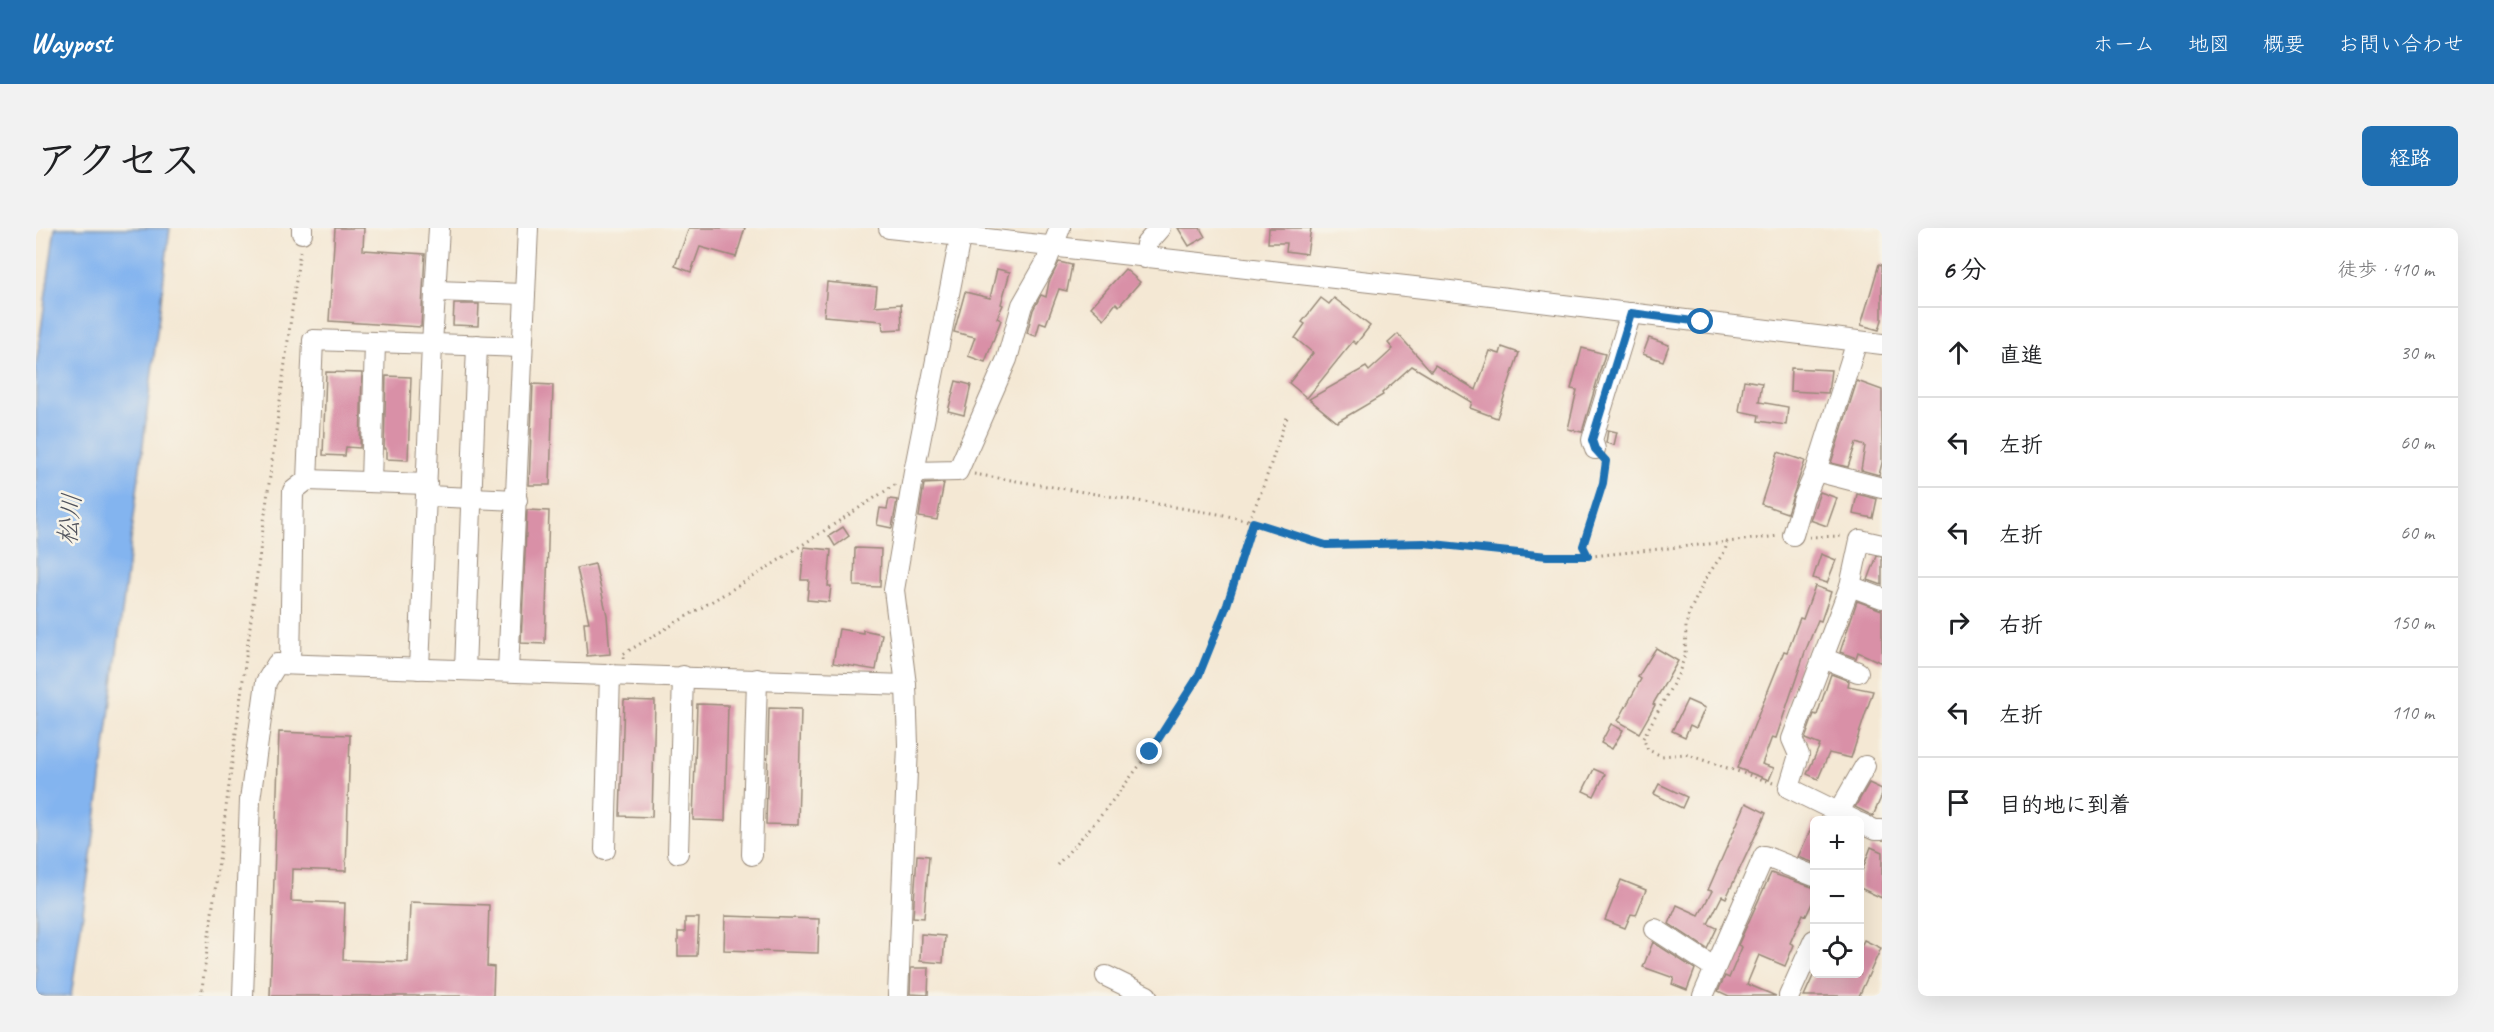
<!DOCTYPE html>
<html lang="ja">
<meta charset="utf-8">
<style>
body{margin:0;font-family:Caveat,"Klee One",sans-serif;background:#f2f2f2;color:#202124}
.controls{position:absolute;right:18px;bottom:18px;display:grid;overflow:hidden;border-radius:9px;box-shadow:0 6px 24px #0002}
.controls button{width:54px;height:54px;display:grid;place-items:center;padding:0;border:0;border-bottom:2px solid #e0e0e0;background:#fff;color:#202124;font:30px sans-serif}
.stop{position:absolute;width:18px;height:18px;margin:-14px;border:4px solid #1f6fb2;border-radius:50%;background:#fff}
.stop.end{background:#1f6fb2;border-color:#fff;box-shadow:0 2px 6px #0008}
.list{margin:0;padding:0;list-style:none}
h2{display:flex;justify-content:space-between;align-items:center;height:78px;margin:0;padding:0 24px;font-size:26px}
h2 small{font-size:20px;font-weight:400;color:#757577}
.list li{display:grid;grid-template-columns:39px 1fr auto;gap:18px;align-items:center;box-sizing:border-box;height:90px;padding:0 24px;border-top:2px solid #e0e0e0}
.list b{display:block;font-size:22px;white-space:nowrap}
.list em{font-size:20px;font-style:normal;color:#757577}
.icon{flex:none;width:33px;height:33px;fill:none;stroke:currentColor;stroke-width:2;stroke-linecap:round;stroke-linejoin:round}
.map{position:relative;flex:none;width:1846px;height:768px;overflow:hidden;border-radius:9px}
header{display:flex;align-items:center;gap:36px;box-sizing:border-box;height:84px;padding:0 30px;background:#1f6fb2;color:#fff}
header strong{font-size:28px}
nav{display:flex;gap:33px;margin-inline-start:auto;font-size:21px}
.intro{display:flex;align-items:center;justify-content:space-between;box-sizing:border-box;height:144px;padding:0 36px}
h1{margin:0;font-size:42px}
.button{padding:15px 27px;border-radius:9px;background:#1f6fb2;color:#fff;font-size:21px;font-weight:700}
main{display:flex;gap:36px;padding:0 36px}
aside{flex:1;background:#fff;border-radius:9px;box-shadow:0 6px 24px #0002}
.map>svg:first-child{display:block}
.water{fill:#83b4ef;stroke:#5f6f86;stroke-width:1.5}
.building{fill:#d990a7}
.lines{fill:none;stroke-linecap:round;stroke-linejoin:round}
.minor-casing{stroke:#988979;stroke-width:22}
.path{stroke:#988979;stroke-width:3;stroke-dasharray:1.5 4.5;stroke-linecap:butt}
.minor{stroke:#fff;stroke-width:20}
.route{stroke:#1f6fb2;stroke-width:8}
.labels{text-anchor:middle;stroke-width:5;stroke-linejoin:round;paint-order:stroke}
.water-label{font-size:26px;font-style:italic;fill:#51535d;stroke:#f7f3e8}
</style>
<header>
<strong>Waypost</strong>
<nav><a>ホーム</a><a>地図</a><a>概要</a><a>お問い合わせ</a></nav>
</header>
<div class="intro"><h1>アクセス</h1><a class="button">経路</a></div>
<main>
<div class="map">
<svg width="1846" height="768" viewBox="0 0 1846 768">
<rect width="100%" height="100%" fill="#f7f3e8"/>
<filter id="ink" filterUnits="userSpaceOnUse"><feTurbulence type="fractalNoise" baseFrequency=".0167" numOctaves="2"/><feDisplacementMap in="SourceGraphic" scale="12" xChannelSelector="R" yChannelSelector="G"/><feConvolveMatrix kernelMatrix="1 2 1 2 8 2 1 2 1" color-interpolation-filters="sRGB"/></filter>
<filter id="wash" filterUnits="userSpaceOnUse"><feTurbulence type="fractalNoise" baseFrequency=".008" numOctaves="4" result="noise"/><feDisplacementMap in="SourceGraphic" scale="24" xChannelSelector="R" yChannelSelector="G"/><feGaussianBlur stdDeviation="1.35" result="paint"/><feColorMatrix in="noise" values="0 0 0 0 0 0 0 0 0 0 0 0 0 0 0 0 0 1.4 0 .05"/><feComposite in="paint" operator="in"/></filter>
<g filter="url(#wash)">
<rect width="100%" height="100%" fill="#f4e8d4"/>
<!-- water -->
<polygon class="water" points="19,0 134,0 59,600 35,768 0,768 0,138"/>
<g id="blocks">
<!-- building -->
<g class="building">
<polygon points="299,0 328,0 327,22 389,26 385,99 293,93"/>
<polygon points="653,0 709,0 700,29 664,19 655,44 639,38"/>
<polygon points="1142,0 1164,0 1169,9 1153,18"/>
<polygon points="1233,0 1275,0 1271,26 1250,23 1251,15 1232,15"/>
<polygon points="1023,34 1036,37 1031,63 1023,61 1010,96 1004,94 1000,108 991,105 997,82 1005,67 1010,69 1013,54"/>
<polygon points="1843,36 1846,37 1846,92 1843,102 1825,97"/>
<polygon points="961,41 974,44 965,76 967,77 961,90 965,92 949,134 932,128 939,109 918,104 929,64 954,70"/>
<polygon points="1089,41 1104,54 1083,78 1080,75 1068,91 1055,79"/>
<polygon points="791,54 841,59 839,78 865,76 866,101 847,102 846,93 788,88"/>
<polygon points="1285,70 1293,76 1298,70 1334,98 1320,116 1317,113 1271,170 1253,155 1277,125 1259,110 1269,96 1266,94"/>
<polygon points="418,76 443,76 442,98 417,97"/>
<polygon points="1362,106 1395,143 1399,137 1440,162 1454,123 1464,126 1466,119 1483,125 1461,190 1434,180 1436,174 1376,138 1346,165 1347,167 1301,194 1273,171 1330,139 1333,143 1357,121 1352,115"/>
<polygon points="1613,110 1633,117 1627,133 1607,126"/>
<polygon points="1546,120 1569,126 1546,204 1532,201 1541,162 1535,161"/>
<polygon points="1755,140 1795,142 1792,165 1754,163"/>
<polygon points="290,144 326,145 324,220 310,219 309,228 287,227"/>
<polygon points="350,148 375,149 372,232 350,231 350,221 348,221"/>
<polygon points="1708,152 1726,155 1723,174 1752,179 1750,197 1722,193 1723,187 1703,183"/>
<polygon points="920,153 935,157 928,187 912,183"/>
<polygon points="1821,153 1846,162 1846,235 1843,247 1825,242 1829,218 1820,215 1812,239 1795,235"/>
<polygon points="497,156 517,157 514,257 493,257"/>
<polygon points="1572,202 1581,204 1578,217 1570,215"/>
<polygon points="1742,224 1769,233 1751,285 1725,276"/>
<polygon points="908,255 901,292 883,289 888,256"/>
<polygon points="1784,264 1801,270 1791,298 1774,292"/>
<polygon points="1821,266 1841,271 1837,290 1817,286"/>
<polygon points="853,271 861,272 856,300 841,297 844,280 851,281"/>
<polygon points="491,282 513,283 509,416 485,415"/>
<polygon points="807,299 813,308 799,318 793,308"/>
<polygon points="768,319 795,322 792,358 795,358 793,374 771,372 773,352 765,352"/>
<polygon points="819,320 845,321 844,359 818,358"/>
<polygon points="1785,326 1800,332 1791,355 1777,350"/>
<polygon points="1841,328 1846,329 1846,357 1832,352"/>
<polygon points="559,336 571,387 574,426 551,428 548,394 553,394 541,340"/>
<polygon points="1779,358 1795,364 1785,393 1782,392 1769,424 1740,510 1736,509 1726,536 1738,540 1733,552 1701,540 1748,423 1751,424 1764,390 1767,391"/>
<polygon points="1821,373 1846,382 1846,435 1822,424 1820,430 1804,424"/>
<polygon points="803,401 827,405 827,402 846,406 840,442 797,435"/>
<polygon points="1620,420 1642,433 1617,476 1619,477 1603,505 1582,493 1605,451 1602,449"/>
<polygon points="1795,446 1813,453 1812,458 1837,463 1815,530 1793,525 1782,551 1771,546 1784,517 1769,511 1778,486 1781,487"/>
<polygon points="588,472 619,473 616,589 584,588"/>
<polygon points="1651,472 1669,480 1660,500 1654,497 1649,509 1636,503"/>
<polygon points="661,476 692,477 689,593 657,592"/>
<polygon points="733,480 765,481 762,597 730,596"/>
<polygon points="1575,496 1587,502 1576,521 1565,515"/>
<polygon points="243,504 314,507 310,643 256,641 255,673 309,675 307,732 372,734 374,674 453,677 451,738 458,739 457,768 234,768"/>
<polygon points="1558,541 1569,546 1558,568 1547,563"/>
<polygon points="1833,555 1846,561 1846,567 1837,588 1819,579"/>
<polygon points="1623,556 1651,569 1646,580 1618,566"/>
<polygon points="1710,575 1730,585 1690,670 1686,668 1672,696 1681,700 1671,721 1633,696 1641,677 1663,687 1676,663 1672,662"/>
<polygon points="1779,592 1779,635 1762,629"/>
<polygon points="1835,619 1846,624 1846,670 1824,660 1824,648"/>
<polygon points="881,627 893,628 888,690 877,689"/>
<polygon points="1735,645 1779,660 1779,669 1770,688 1767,686 1754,715 1758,717 1749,738 1723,727 1711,756 1740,768 1693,768 1682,763 1689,748 1693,750 1706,719 1702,717"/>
<polygon points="1585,652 1610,662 1600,687 1595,686 1589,700 1569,692"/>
<polygon points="689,688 783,691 782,725 688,722"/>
<polygon points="649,690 663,690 661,728 642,728 642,704 649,704"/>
<polygon points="885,706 909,708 907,735 884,733"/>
<polygon points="1828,712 1845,720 1823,768 1768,768 1778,746 1824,746 1824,721"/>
<polygon points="1617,714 1659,741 1651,762 1636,756 1638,750 1607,739"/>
<polygon points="875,740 893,740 892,767 874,766"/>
</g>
</g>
</g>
<g filter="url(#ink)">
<use href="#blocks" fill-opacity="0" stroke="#988979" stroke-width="1.5"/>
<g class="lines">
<!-- minor casing -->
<g class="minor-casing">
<g id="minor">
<polyline points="853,0 1414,63 1846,116"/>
<polyline points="266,5 266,0"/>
<polyline points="1109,30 1110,16 1124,0"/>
<polyline points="399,63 489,66"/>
<polyline points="1559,221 1556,212 1595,85"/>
<polyline points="1780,243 1846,260"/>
<polyline points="878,244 922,243 971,131 986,77 1010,35 1024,0"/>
<polyline points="271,252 391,256"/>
<polyline points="335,254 339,115"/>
<polyline points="391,268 481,272"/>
<polyline points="1757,307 1768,270 1780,243 1821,113"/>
<polyline points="1814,358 1846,370"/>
<polyline points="1787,430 1822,444"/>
<polyline points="254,436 257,263 271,252 277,112 485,119"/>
<polyline points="383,441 396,116 403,0"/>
<polyline points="429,442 441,117"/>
<polyline points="472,443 492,0"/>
<polyline points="1802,585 1829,538"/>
<polyline points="1818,592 1753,560 1763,527 1756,511 1814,358 1824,312 1846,317"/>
<polyline points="1824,595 1839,602 1846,602"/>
<polyline points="569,622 574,446"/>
<polyline points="642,625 647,448"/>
<polyline points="716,627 721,451"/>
<polyline points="1619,701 1679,740"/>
<polyline points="1070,748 1111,768"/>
<polyline points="207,768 214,572 230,454 241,436 870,457"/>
<polyline points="862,768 872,517 870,457 858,362 878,244 926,0"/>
<polyline points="1667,768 1728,628 1778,648"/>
<polyline points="1753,768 1778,712"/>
</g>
</g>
<!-- path -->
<g class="path">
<polyline points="938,246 1188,287 1225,296 1290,317 1388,316 1511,329 1557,328 1691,314"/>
<path d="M1212,292C1230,260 1238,221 1252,187"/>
<polyline points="1773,309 1808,308"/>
<polyline points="1552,328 1547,319 1567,255 1569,232"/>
<polyline points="587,431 587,426 717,349 860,256"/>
<polyline points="1737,555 1649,526 1626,528 1612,522 1607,510 1642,447 1649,428 1650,398 1653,385 1671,348 1689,323 1691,314 1743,308"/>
<polyline points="1021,637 1063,590 1114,524 1163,447 1191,377 1217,294"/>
<polyline points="165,768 264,22"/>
</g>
<!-- minor -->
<use href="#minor" class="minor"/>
</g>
</g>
<g class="lines" filter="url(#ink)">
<!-- route -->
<polyline class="route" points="1114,524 1163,447 1191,377 1217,294 1290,317 1388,315 1511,328 1552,328 1547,318 1567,255 1570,233 1559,221 1556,212 1595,85 1665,94"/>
</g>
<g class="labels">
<!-- water labels -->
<g class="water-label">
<text transform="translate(33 291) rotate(-84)" y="9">松川</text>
</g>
</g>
</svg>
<div class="controls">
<button>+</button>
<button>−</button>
<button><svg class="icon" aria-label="locate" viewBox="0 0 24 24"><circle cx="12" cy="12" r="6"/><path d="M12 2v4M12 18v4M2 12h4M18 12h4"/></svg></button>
</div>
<div class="stop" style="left:1665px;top:94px"></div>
<div class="stop end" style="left:1114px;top:524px"></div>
</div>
<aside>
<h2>6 分<small>徒歩 · 410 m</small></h2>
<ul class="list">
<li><svg class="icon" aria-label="ahead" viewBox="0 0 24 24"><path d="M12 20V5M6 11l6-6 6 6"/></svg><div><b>直進</b></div><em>30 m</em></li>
<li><svg class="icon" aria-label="left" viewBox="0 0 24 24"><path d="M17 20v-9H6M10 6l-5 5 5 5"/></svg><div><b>左折</b></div><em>60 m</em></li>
<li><svg class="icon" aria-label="left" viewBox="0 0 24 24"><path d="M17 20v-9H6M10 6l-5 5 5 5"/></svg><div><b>左折</b></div><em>60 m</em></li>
<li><svg class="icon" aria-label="right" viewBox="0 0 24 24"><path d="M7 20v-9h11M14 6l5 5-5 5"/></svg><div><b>右折</b></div><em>150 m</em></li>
<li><svg class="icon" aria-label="left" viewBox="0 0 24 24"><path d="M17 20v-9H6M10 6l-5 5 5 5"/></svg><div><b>左折</b></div><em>110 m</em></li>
<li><svg class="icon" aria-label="arrive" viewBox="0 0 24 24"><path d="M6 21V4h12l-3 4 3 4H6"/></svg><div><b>目的地に到着</b></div></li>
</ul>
</aside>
</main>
